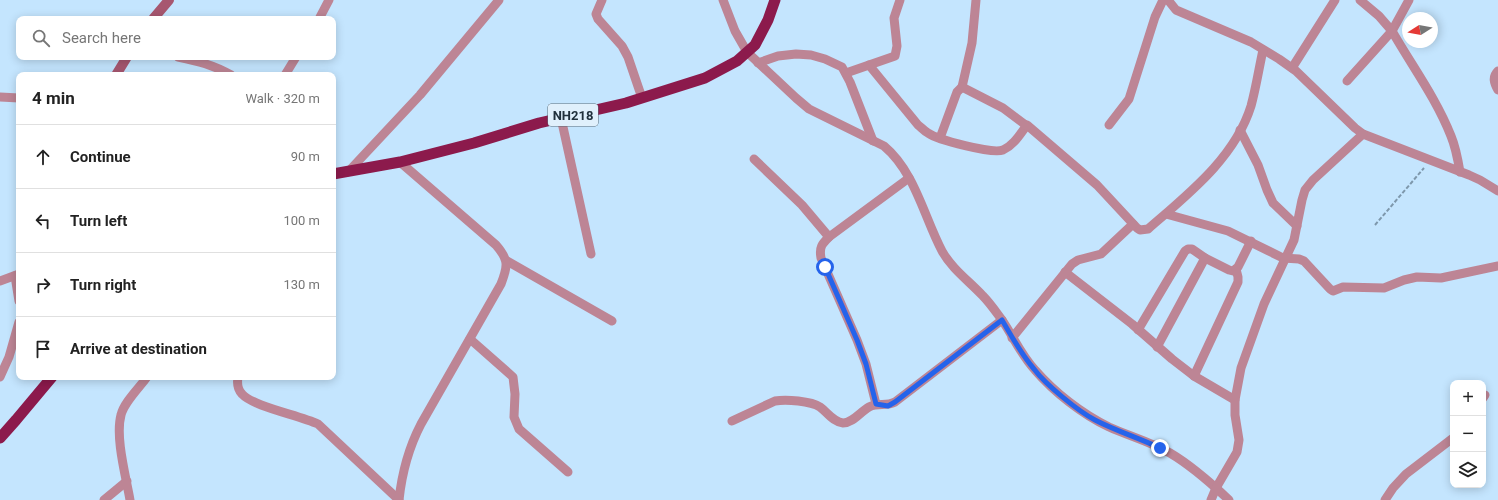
<!DOCTYPE html>
<meta charset="utf-8">
<style>
body{margin:0;font-family:Roboto,sans-serif;background:#f2f2f2;color:#222}
.controls{position:absolute;right:12px;bottom:12px;display:grid;overflow:hidden;border-radius:8px;box-shadow:0 2px 10px #0003}
.controls button{width:36px;height:36px;display:grid;place-items:center;padding:0;border:0;border-bottom:1px solid #e0e0e0;background:#fff;color:#222;font:20px sans-serif}
.compass{position:absolute;left:1402px;top:12px;width:36px;height:36px;border-radius:50%;background:#fff;box-shadow:0 2px 10px #0003;rotate:259deg}
.stop{position:absolute;width:12px;height:12px;margin:-9px;border:3px solid #2563eb;border-radius:50%;background:#fff}
.stop.end{background:#2563eb;border-color:#fff;box-shadow:0 1px 4px #0008}
.list{margin:0;padding:0;list-style:none}
h2{display:flex;justify-content:space-between;align-items:center;height:52px;margin:0;padding:0 16px;font-size:17px}
h2 small{font-size:13px;font-weight:400;color:#767676}
.list li{display:grid;grid-template-columns:26px 1fr auto;gap:12px;align-items:center;box-sizing:border-box;height:64px;padding:0 16px;border-top:1px solid #e0e0e0}
.list b{display:block;font-size:15px;white-space:nowrap}
.list em{font-size:13px;font-style:normal;color:#767676}
.icon{flex:none;width:22px;height:22px;fill:none;stroke:currentColor;stroke-width:2;stroke-linecap:round;stroke-linejoin:round}
.map{position:relative;flex:none;width:1498px;height:500px;overflow:hidden}
.search{position:absolute;background:#fff;box-shadow:0 2px 10px #0003;left:16px;top:16px;width:320px;height:44px;display:flex;align-items:center;gap:10px;box-sizing:border-box;padding:0 14px;border-radius:8px;color:#767676;font-size:15px}
.panel{position:absolute;background:#fff;box-shadow:0 2px 10px #0003;left:16px;top:72px;width:320px;height:308px;border-radius:8px}
.map>svg:first-child{display:block}
.lines{fill:none;stroke-linecap:round;stroke-linejoin:round}
.path{stroke:#7e98ac;stroke-width:2;stroke-dasharray:4 2;stroke-linecap:butt}
.minor{stroke:#bd8595;stroke-width:9}
.secondary{stroke:#a75770;stroke-width:10}
.trunk{stroke:#8c1a4c;stroke-width:11}
.route{stroke:#2563eb;stroke-width:5}
.labels{text-anchor:middle;stroke-width:3;stroke-linejoin:round;paint-order:stroke}
.shield{fill:#e0f0fc;stroke:#5a6a76;stroke-width:1}
.shield-label{font-size:13px;font-weight:bold;fill:#21313d}
</style>
<div class="map">
<svg width="1498" height="500" viewBox="0 0 1498 500">
<rect width="100%" height="100%" fill="#c4e5fe"/>
<g class="lines">
<!-- path -->
<polyline class="path" points="1375,225 1424,168"/>
<!-- minor -->
<g class="minor">
<polyline points="602,0 596,14 598,19 622,46 628,57 642,98"/>
<path d="M723,0L735,31L747,52L796,98L809,109L884,146C915,172 924,217 942,251C952,269 969,281 983,296C990,303 996,312 1002,320C1013,336 1021,355 1035,370C1054,392 1082,414 1109,427C1129,436 1151,442 1170,453C1192,466 1211,483 1229,500"/>
<polyline points="1168,0 1176,10 1251,42 1279,59 1296,71 1355,128 1363,134 1469,175 1480,180 1498,191"/>
<path d="M1409,0L1392,31C1412,66 1436,98 1451,136C1456,148 1458,160 1460,172"/>
<polyline points="319,19 329,0"/>
<path d="M178,57C197,61 214,65 231,75"/>
<polyline points="758,63 778,56 796,54 811,55 825,59 842,67 850,82 873,141"/>
<path d="M869,65L918,125C921,127 924,131 928,133C938,140 992,154 1003,150C1014,145 1020,134 1027,125L1097,185L1137,228L1140,230L1148,229C1187,195 1235,158 1251,106C1256,88 1259,68 1263,50"/>
<polyline points="1292,68 1335,0"/>
<path d="M1498,71C1492,77 1494,83 1498,90"/>
<polyline points="846,73 895,56 897,46 894,18 900,0"/>
<polyline points="285,75 296,57"/>
<polyline points="1347,81 1392,31 1379,16 1360,0"/>
<polyline points="962,87 972,43 976,0"/>
<polyline points="0,97 19,98"/>
<polyline points="561,118 591,254"/>
<polyline points="1109,125 1129,99 1155,17 1163,0"/>
<polyline points="1240,130 1258,165 1267,190 1273,203 1297,226"/>
<polyline points="940,138 957,92 962,87 1003,108 1027,126"/>
<polyline points="754,159 802,205 829,237"/>
<polyline points="348,172 420,95 499,0"/>
<polyline points="1166,214 1228,231 1283,258 1299,259 1304,261 1330,289 1333,291 1343,287 1384,288 1404,280 1417,277 1441,278 1498,266"/>
<polyline points="507,261 612,321"/>
<polyline points="1065,272 1132,324 1172,359 1194,376"/>
<polyline points="15,276 19,301"/>
<polyline points="0,281 19,274"/>
<polyline points="1138,330 1185,251 1188,249 1192,249 1205,258"/>
<polyline points="1012,338 1072,264 1078,260 1101,254 1133,224"/>
<polyline points="470,339 513,377 515,394 514,417 519,429 568,472"/>
<polyline points="1157,347 1205,258 1229,270 1233,271 1238,267 1251,241"/>
<polyline points="0,377 9,357 19,322"/>
<path d="M238,377C237,383 238,390 242,394C254,407 299,415 318,424L399,500"/>
<polyline points="1483,398 1485,395"/>
<polyline points="1235,400 1194,376 1238,282 1238,277 1236,269"/>
<path d="M876,404L866,364L857,340L821,258C819,247 822,244 829,237L909,178"/>
<path d="M732,421L775,401C786,399 811,401 820,407C827,412 833,422 843,423C853,423 860,412 869,407C878,402 886,407 895,402L1002,320"/>
<polyline points="104,500 127,481"/>
<path d="M130,500C126,477 115,437 121,415C124,402 140,387 147,377"/>
<path d="M399,500C402,472 408,449 421,424L501,284C508,266 509,260 496,245L400,162"/>
<polyline points="1211,500 1216,488 1237,452 1239,440 1235,415 1235,400 1241,368 1264,304 1294,240 1302,200 1305,190 1313,180 1363,134"/>
<polyline points="1385,500 1393,488 1406,474 1453,438"/>
</g>
<!-- secondary -->
<g class="secondary">
<polyline points="153,19 169,0"/>
<polyline points="116,75 127,57"/>
</g>
<!-- trunk -->
<g class="trunk">
<polyline points="333,174 400,162 474,143 539,123 626,103 705,78 737,61 755,45 768,20 775,0"/>
<polyline points="0,438 16,420 52,377"/>
</g>
</g>
<g class="lines">
<!-- route -->
<path class="route" d="M825,267L857,340L866,364L876,404L888,406L895,402L1002,320C1012,337 1021,354 1034,369C1046,385 1078,411 1095,420C1116,431 1139,438 1160,448"/>
</g>
<g class="labels">
<!-- shield labels -->
<rect class="shield" x="548" y="104" width="50" height="22" rx="3"/>
<g class="shield-label">
<text x="573" y="120">NH218</text>
</g>
</g>
</svg>
<div class="controls">
<button>+</button>
<button>−</button>
<button><svg class="icon" aria-label="layers" viewBox="0 0 24 24"><path d="M12 4l9 5-9 5-9-5zM3 14l9 5 9-5"/></svg></button>
</div>
<svg class="compass" viewBox="-18 -18 36 36"><path d="M0-13l5 13h-10z" fill="#e53935"/><path d="M0 13l5-13h-10z" fill="#767676"/></svg>
<div class="stop" style="left:825px;top:267px"></div>
<div class="stop end" style="left:1160px;top:448px"></div>
<div class="search"><svg class="icon" aria-label="search" viewBox="0 0 24 24"><circle cx="10" cy="10" r="6"/><path d="M15 15l6 6"/></svg>Search here</div>
<section class="panel">
<h2>4 min<small>Walk · 320 m</small></h2>
<ul class="list">
<li><svg class="icon" aria-label="ahead" viewBox="0 0 24 24"><path d="M12 20V5M6 11l6-6 6 6"/></svg><div><b>Continue</b></div><em>90 m</em></li>
<li><svg class="icon" aria-label="left" viewBox="0 0 24 24"><path d="M17 20v-9H6M10 6l-5 5 5 5"/></svg><div><b>Turn left</b></div><em>100 m</em></li>
<li><svg class="icon" aria-label="right" viewBox="0 0 24 24"><path d="M7 20v-9h11M14 6l5 5-5 5"/></svg><div><b>Turn right</b></div><em>130 m</em></li>
<li><svg class="icon" aria-label="arrive" viewBox="0 0 24 24"><path d="M6 21V4h12l-3 4 3 4H6"/></svg><div><b>Arrive at destination</b></div></li>
</ul>
</section>
</div>
